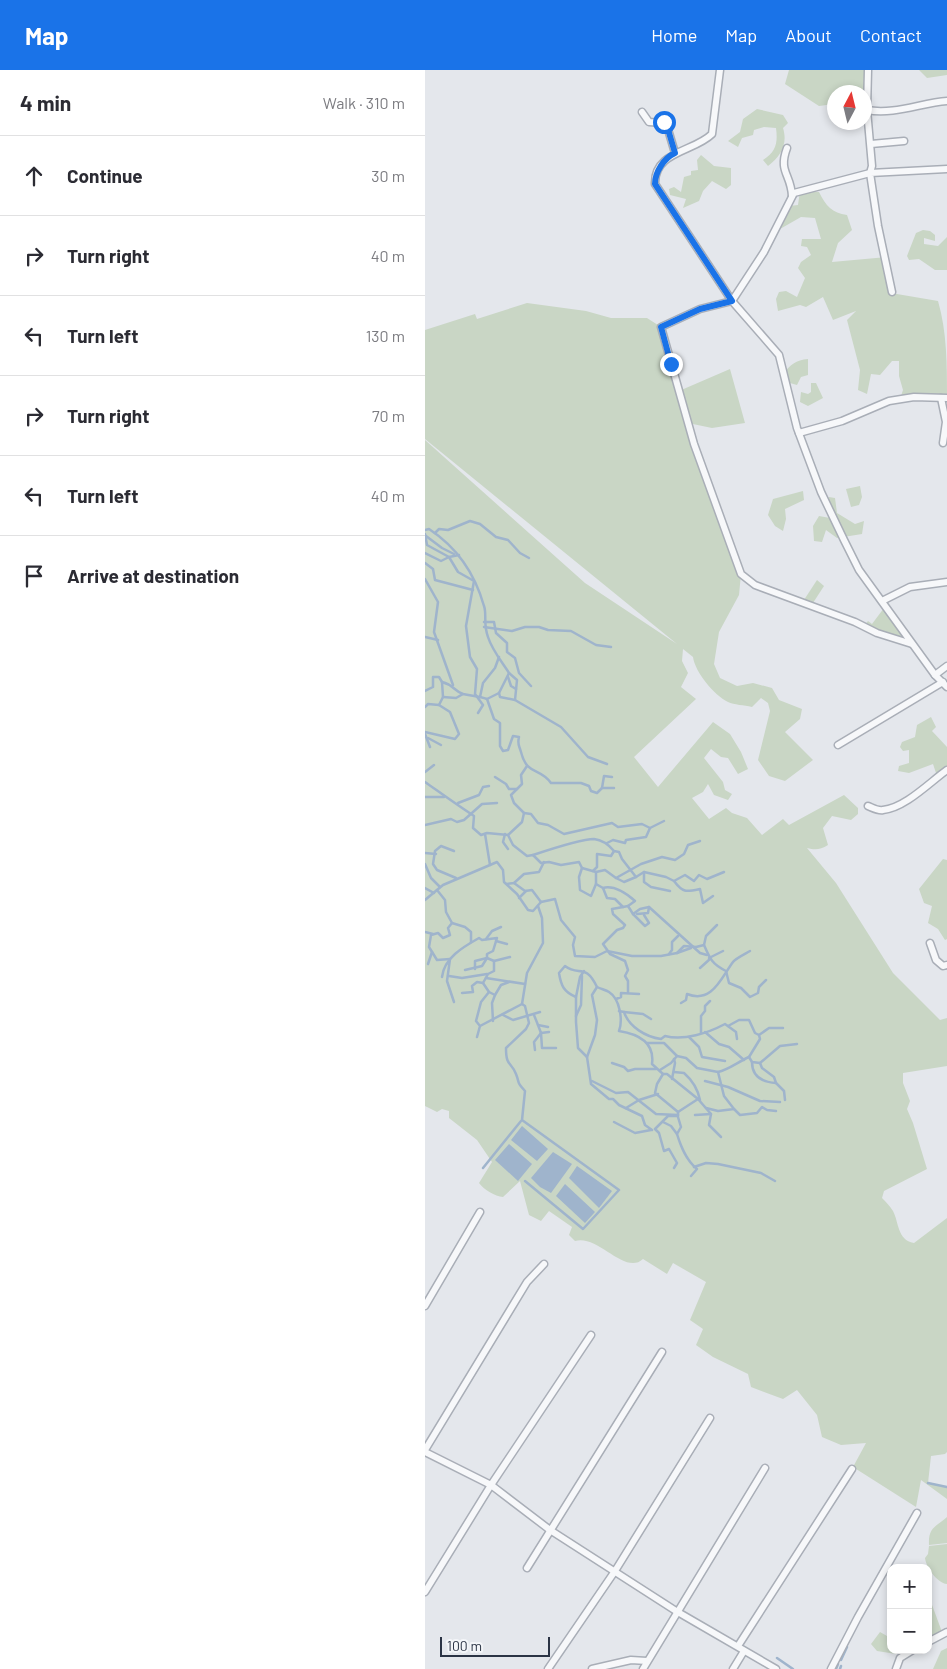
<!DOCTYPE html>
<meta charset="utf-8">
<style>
body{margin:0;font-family:Barlow,sans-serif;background:#f7f7f7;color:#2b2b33}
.controls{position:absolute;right:15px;bottom:15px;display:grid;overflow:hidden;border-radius:10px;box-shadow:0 2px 8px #0003}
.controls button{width:45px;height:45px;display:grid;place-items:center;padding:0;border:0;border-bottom:1px solid #e1e1e2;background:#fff;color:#2b2b33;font:25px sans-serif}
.compass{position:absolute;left:402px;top:15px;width:45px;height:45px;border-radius:50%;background:#fff;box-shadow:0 2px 8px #0003;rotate:7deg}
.scale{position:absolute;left:15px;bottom:12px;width:110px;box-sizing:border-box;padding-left:5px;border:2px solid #2b3445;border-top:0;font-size:14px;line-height:18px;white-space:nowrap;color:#2b3445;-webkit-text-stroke:4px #f4f6f9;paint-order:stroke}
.stop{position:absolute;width:15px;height:15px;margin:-11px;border:4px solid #1a73e8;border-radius:50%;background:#fff}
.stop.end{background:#1a73e8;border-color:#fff;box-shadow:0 1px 5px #0008}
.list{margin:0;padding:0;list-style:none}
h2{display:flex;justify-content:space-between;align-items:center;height:65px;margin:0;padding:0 20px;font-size:21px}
h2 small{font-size:16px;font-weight:400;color:#7c7c81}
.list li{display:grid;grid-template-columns:32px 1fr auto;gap:15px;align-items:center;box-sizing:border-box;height:80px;padding:0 20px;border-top:1px solid #e1e1e2}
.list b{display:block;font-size:19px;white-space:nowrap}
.list em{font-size:16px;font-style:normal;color:#7c7c81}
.icon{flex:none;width:28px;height:28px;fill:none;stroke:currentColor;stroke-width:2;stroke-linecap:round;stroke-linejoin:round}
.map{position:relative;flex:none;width:522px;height:1599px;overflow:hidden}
header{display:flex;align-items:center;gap:30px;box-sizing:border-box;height:70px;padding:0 25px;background:#1a73e8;color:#fff}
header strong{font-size:24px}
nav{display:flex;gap:28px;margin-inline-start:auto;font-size:18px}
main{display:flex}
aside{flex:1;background:#fff}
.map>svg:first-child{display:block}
.green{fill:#c9d6c5}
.water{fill:#9fb4cc}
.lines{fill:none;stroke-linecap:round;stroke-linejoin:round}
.stream{stroke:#9fb4cc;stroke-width:2.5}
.street-casing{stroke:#a9aeb7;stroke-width:9}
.street{stroke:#f7f8fa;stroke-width:6}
.route{stroke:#1a73e8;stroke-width:6}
</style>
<header>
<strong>Map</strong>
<nav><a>Home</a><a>Map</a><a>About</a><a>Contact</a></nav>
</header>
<main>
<aside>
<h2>4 min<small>Walk · 310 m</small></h2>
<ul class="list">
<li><svg class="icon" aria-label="ahead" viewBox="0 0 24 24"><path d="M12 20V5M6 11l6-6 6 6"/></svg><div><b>Continue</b></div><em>30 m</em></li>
<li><svg class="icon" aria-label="right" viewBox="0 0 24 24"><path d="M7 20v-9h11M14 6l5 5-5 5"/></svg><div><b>Turn right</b></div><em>40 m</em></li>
<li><svg class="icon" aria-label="left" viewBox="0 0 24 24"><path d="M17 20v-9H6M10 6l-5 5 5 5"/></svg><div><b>Turn left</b></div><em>130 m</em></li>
<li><svg class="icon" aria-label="right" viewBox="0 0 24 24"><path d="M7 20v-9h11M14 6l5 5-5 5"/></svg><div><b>Turn right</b></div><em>70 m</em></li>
<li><svg class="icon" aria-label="left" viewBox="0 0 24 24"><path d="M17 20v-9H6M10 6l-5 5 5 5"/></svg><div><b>Turn left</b></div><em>40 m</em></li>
<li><svg class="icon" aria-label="arrive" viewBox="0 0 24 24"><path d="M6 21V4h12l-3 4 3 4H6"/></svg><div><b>Arrive at destination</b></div></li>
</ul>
</aside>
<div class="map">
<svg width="522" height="1599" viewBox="0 0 522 1599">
<rect width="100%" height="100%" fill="#e4e7ec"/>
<!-- green -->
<g class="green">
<polygon points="364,0 443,0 440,22 410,22 409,34 394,36 360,14"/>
<polygon points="494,0 522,0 522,5 502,8"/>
<path d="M332,39L358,45L363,53L358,58C363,74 356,86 343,96L338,90C351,82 353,73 351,58L339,57L329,60L328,65L317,68L313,77L303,71L315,62L318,49Z"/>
<polygon points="276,85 289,96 306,98 306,115 301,119 287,111 278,121 274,131 258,138 261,129 245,125 244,119 249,117 256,122 259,107 266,105 266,101 273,100 272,90"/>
<path d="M375,121L394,122C401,136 407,143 422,145L427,160L413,173L407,192L462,187L466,223L513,231C522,262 522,295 522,328L475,329L478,320L474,306V291H467L455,305L446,304L442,324L433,320L435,300L422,250L431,241L408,250L398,227L381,237L375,235L353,241L351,229L354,222L361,221L372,227L380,208L373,198L376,192L386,185L382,177L376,176L377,169H396L390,148L376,147L355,159L364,136L373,135Z"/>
<polygon points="498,160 505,161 510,165 510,171 499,168 499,174 513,176 522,167 522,200 510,200 494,189 484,190 482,186 491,163"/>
<path d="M102,233L161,241L186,248H222L236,257L254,321L305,299L320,353L287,358L263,353L316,504L314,525L294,562L289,594L295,608L312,616L328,613L347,618L354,630L377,639L375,649L360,662L388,690L360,711L344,706L333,690L345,641L343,633L336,628L327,637C319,635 309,635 303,632C289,625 270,602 268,587L258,579L257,591L263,603L256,617L271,629L209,687L233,717L288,652L305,664L316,682L323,699L313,704L303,688L296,687L286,679L279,688L298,712L300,720L307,724L303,730L289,725L283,714L278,722L267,728L284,749L301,738L307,743L322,748L337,765L358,749L364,755L419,725L433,738V744L426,750L407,746L398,758L403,775C395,780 390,780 382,778L411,813L468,903L515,950L522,948V996L478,1003V1013L485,1031L482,1039L488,1053L502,1099L459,1121L457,1128C461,1132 465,1136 468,1141C474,1152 472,1170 489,1173L522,1148V1382L520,1384L506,1386L503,1413L522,1417V1429L496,1410L491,1437L428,1397L441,1373L416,1375L397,1367L392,1345L372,1320L358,1329L326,1317L323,1304L288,1287L271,1275L278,1259L265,1250L281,1212L248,1193L242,1204L218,1189C200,1206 173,1164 150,1171L144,1165L147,1157L124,1141L116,1151L104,1145L95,1111L78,1127C70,1126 59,1120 54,1113L67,1092L52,1070L24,1048V1041L17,1039L12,1042L0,1036V370L160,513L252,574L0,369V260L50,244L52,249Z"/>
<path d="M383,289V305L376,307L372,315L365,313L358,304C365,295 371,290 383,289Z"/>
<polygon points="386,313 391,313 398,328 383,336 375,332 376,322 383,324 386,322"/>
<polygon points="435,416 437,427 434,435 426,437 421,419"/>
<polygon points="378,421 379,430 360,439 361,449 358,461 350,456 343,445 348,429"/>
<polygon points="404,427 410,428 412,443 430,454 439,451 437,464 412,468 401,460 397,472 389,471 388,456 394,446 405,448 399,436"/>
<polygon points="392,510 399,516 386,536 377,533"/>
<polygon points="459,538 480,568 452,563 439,556 443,551 447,554"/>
<polygon points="506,647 511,657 507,661 522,677 522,701 517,709 513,709 508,694 484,703 473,701 474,696 484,693 484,680 478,681 475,677 477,672 490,667 492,655"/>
<polygon points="518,789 522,790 522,869 520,870 513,859 503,853 507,836 499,833 494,819"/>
<path d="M522,1447V1473L504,1475C503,1457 511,1457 522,1447Z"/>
<path d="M522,1474V1514C512,1513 501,1497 500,1488L503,1484L504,1476Z"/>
<polygon points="503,1524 517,1562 503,1569"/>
<polygon points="455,1562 462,1566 466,1580 472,1581 471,1584 452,1581 446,1574"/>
<polygon points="522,1578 522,1599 508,1599 516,1581"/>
</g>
<!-- water -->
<g class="water">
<polygon points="97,1056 123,1079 112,1091 86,1070"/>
<polygon points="84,1074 107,1094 93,1111 70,1090"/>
<polygon points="128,1082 147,1094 126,1123 115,1117 106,1108"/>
<polygon points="152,1096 187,1121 174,1138 144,1108"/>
<polygon points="140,1114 170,1142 160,1153 131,1126"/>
</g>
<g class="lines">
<!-- stream -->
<g class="stream">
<path d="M0,460L4,459C33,478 50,504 59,536C62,544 58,554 63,567C67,580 77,592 84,603L74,623L62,629"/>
<polyline points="10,463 14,459 23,460 45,451 55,454 71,467 83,470 95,483 104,488"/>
<polyline points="0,464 2,475 24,487 34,485"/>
<polyline points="1,466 17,478 29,484"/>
<polyline points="0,483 16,491 24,487 33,502 49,511 41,556 45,587 52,599 50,624 58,635 53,643"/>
<polyline points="0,493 8,499 10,510 48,520"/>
<polyline points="0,509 13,532 9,562 28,615"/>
<polyline points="59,552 69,552 71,563 82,573 82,582 90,588 94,603 106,616"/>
<polyline points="59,557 87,561 100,557 114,557 123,560 146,561 171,575 186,577"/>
<polyline points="0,567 13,570"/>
<polyline points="84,603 92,610 90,630"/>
<polyline points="83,607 86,616 91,619"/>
<path d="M0,621L8,617V607H14L17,612C29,615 29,621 38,624C46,626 54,626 62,629L69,649L75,653V676L78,681L83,680L88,666L94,667C92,674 94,675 96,682C102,706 115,697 126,713H156L164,716L166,721L172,723L177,718H189"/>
<polyline points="74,623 75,627 90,630 136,657 163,687 182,694"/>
<polyline points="18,627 31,628 38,624"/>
<polyline points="55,627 58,613 70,598 74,587"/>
<polyline points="0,637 3,634 14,635"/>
<polyline points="0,662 30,669 34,664 25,642 14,635 18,627 17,612"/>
<polyline points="0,664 5,677"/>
<polyline points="3,668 16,675"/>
<polyline points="0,702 9,695"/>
<polyline points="70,707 81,714 84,719 92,719"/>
<path d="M0,712C17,724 32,735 49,746L48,758L56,765L62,763L83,765L88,775L102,786L108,785L116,793L124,792L136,795L154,792L157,798L171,802V814L178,818L182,828L190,829L198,837L187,839L188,844L200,855L198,858L192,860L178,874L185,884L200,891L203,900L200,906L203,911V922"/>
<polyline points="177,718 179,706 187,707"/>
<polyline points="0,727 19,727"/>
<polyline points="33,733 54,725 58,717 64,716"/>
<polyline points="99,743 89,733 86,725 97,714 96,705 102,696"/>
<polyline points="0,755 26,749 32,752 39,750 57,734 72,733"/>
<polyline points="80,764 78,772 83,779"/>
<polyline points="83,765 97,752 99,743 106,744 113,753 123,755 139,764 187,753 193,757 217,754 225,758"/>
<polyline points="182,773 188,770 200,773 201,770 221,767 225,758 239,751"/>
<polyline points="29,781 16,776 10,781 8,794 12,800 31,808"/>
<polyline points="0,783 11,784"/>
<path d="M108,785C120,781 157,769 169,769C178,770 184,775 189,781L194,782L197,789L211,807L219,802L241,807L249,811L260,805L269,811L274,805L282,809L299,802"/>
<polyline points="0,794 6,808 15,817"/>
<polyline points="65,795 72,792 78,800 79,812 92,824 103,840 108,841 116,832"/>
<polyline points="157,798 154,807 155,820 166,826 171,814"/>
<polyline points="168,801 172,797 172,784 186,786 189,781"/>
<polyline points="171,802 180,800 191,808 216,794 237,787 250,790 259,784 263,775 275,771"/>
<polyline points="219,802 219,812 226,817 245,821"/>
<polyline points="191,808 199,812 211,807"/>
<path d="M249,811C258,823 261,822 275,819L278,833L288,826"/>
<polyline points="89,813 100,821 107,820 116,832 130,829 136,850 150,867 148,875 150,886 170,887 182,881 207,886 236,886 252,883 259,876 271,877 279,875 281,866 292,855"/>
<polyline points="82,814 89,813 99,804 114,802 119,792"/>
<polyline points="0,818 9,823"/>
<path d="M178,818C189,815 202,824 210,831L203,836"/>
<polyline points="12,820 20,830 21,842 27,853 40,857 46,862 46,872"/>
<polyline points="94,828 101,821"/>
<polyline points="0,830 18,815 65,795 60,764"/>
<polyline points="198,837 203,836 208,844 215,839 224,837 275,883 282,885"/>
<polyline points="208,844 220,856 224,853 219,845"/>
<polyline points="212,844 223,843 224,837"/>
<polyline points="27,853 23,858 25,865 18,868 13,863 6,865 4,877 12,890 25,889 22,911 29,932"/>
<polyline points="0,862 8,864"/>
<polyline points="61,869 67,861 76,857"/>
<polyline points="71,871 82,874"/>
<path d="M279,875C285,889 287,894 301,901L304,913L316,918L325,927L333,923L334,917L341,910"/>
<polyline points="252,883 266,878"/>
<polyline points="244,884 247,880 247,872 253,866"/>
<polyline points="284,888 298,881"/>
<polyline points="69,891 85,887"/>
<polyline points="3,894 7,882"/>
<polyline points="275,898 285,889"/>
<polyline points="50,899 50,891 62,888"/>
<polyline points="40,900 57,896 62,888"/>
<polyline points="159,901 155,907 151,927 151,952 153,978 162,987"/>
<polyline points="24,906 37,908 62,904"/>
<path d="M17,907C19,888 38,877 54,868L57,870L72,868L68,881L62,884V888L69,891V901L63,904L58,913L64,922L56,932L51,951L55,956L52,967"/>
<polyline points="61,908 100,914"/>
<polyline points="172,917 167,925 172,950 170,965 162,987 166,1014 184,1029 188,1029 194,1035 217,1046 220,1055 227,1060"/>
<polyline points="64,922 70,925 67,933 68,951"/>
<polyline points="37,923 48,922 47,916 52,912 58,913"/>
<polyline points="70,925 76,915 84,912"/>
<path d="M151,927C139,922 136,916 134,903L140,896C154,907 160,892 172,917C176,919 181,920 184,922C195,929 198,950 194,961C213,964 230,972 227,994L238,1004L232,1014L230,1023L253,1042V1046H243L230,1059L234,1063L239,1081L244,1079L252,1093L249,1098"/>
<polyline points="191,929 196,927 196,923 214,924"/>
<path d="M256,933L261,930L262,924C287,934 296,908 308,892C311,888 320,884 325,881"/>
<path d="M97,934L100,936L104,953L101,959L81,978C81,997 86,991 91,1004C95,1014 91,1011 100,1021L97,1050L194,1120L158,1159L100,1111"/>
<path d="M194,941L199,942C204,957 221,967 236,969L240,966C259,971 283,963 300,954L311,962L312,969"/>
<polyline points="199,942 218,944 226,949"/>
<polyline points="78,945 88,950 115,942"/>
<polyline points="109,945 113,955 123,957"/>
<polyline points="151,946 156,935 157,906"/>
<polyline points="113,955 116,963 124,962"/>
<polyline points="55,956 97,934 102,903 118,873 117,848 113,836"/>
<polyline points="303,956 314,950 324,950 330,963 334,965"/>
<polyline points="280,962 294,974 304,977 319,990"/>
<polyline points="116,963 117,978 131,978"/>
<polyline points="276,963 276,946 280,941 280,936 285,931"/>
<polyline points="264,967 274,977 277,987 300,991"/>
<polyline points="222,973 239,973 252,986 261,988 272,998 293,1002 299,1026 309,1039 293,1041 281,1038"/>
<polyline points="110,980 109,972 116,963"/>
<polyline points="324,987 335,969 334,965 344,958 358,958"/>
<path d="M327,992C327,1006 336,1012 351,1013"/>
<polyline points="187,993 199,997 203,1001 210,999 231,999"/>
<polyline points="335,993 337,998 349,1007 351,1013 359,1021 360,1030"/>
<polyline points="235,1000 246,993 252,986"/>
<path d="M249,1002L259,1003C267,1010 273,1020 275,1030"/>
<path d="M293,1002C303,1000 313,992 324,987L327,992L335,993L355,976L372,974"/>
<polyline points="238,1004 242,1004 273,1029 286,1044 284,1055 296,1067"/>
<polyline points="247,1009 250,993 249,989"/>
<polyline points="167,1011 191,1023 203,1022 231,1044 253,1045"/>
<polyline points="280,1011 303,1017 335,1031 355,1032"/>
<polyline points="201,1038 214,1030 233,1024"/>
<polyline points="309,1039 315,1045 332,1043 337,1037 342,1040 351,1041"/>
<polyline points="253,1042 273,1029"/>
<polyline points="270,1045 286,1044"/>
<path d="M253,1047L256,1057L252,1064C256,1077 261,1090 272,1099L266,1106"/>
<polyline points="189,1052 210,1063 226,1060"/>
<polyline points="238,1052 246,1056 252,1064"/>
<polyline points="269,1097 281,1093 293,1094 336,1103 350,1111"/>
<polyline points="58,1098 96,1051"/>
<polyline points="503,1413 522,1417"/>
<polyline points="352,1588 368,1599"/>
<polyline points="416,1590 422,1577"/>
<polyline points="411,1599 413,1594"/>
<polyline points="415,1599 416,1596"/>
</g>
<!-- street casing -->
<g class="street-casing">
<g id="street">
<path d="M295,0L287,64C269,82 229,81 230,114L307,231L354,285L372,358L396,422L419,470L434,500L510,605L522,617"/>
<polyline points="443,0 442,40 447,96 445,103 369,123 339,182 307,231 275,239 236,257 269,374 316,504 330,515 430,552 452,563 487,574"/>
<path d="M442,40C469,45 496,33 522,31"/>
<polyline points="217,42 224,52 239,53 242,56 250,83"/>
<polyline points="446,74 479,71"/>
<path d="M362,78C353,102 366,104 367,126"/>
<polyline points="467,222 453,156 445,103 522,99"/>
<polyline points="516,328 521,352 518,373"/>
<polyline points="374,363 417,351 464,331 489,327 522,328"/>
<polyline points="457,531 485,517 522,512"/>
<polyline points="510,605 522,596"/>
<polyline points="413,675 518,612"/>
<path d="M443,736C448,738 453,741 458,740C480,738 505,712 522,700"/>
<polyline points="505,873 511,890 518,896 522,895"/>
<polyline points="0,1236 55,1142"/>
<polyline points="0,1380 102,1212 119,1194"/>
<polyline points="0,1382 66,1415 125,1460 251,1541 351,1599"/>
<polyline points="102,1498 237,1282"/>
<polyline points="0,1522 66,1415 166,1265"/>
<polyline points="503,1572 522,1562"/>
<polyline points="313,1576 427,1399"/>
<polyline points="123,1599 190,1501 285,1348"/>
<polyline points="167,1599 206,1590 222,1591"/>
<polyline points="218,1599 340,1398"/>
<polyline points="308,1599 319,1581"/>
<polyline points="406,1599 433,1547 492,1443"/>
<polyline points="471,1599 475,1588 488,1580"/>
</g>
</g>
<!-- street -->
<use href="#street" class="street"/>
</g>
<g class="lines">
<!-- route -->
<path class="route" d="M239,52L242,56L250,83C239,88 230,102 230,114L307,231L275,239L236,257L246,294"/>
</g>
</svg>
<div class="controls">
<button>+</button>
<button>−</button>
</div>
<svg class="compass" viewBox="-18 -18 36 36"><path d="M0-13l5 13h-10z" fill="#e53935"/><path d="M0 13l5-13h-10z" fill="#7c7c81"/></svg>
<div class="scale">100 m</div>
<div class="stop" style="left:239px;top:52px"></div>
<div class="stop end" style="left:246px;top:294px"></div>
</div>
</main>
